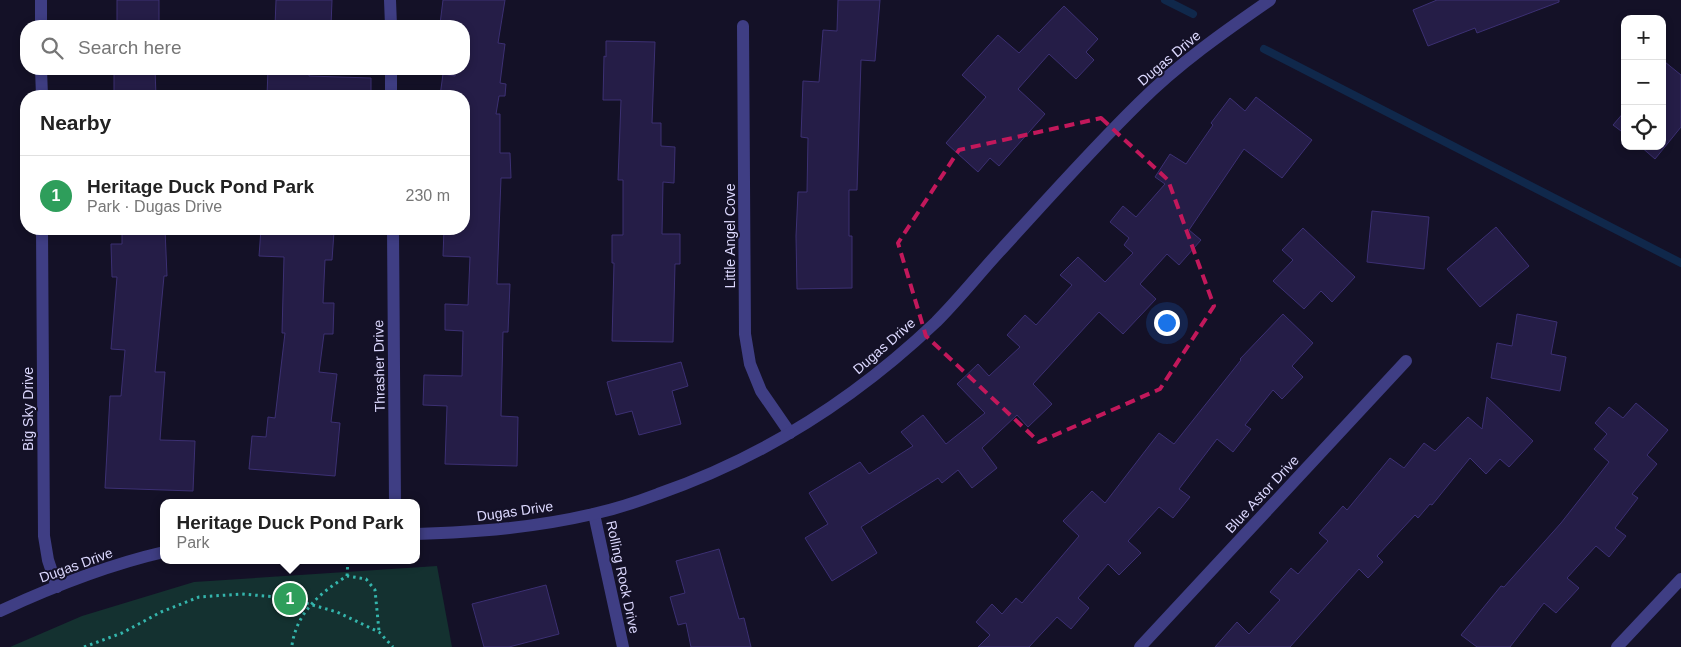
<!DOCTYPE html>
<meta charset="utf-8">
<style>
body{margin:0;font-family:Helvetica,sans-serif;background:#f6f6f6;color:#222}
.controls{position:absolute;right:15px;top:15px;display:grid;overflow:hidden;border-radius:10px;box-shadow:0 2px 8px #0003}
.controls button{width:45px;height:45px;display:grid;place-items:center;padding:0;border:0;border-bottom:1px solid #e0e0e0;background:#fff;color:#222;font:25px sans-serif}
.you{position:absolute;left:1166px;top:322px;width:18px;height:18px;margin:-12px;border:4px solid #fff;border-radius:50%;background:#1a73e8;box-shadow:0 0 0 8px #1a73e833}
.badge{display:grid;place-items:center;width:32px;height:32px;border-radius:50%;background:#187881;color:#fff;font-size:16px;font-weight:700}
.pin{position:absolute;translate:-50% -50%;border:2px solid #fff;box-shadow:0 1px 5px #0006}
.popup{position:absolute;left:160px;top:499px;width:260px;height:65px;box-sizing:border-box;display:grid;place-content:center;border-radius:10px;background:#fff;filter:drop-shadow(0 1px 4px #0005);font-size:16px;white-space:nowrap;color:#767676}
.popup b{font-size:19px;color:#222}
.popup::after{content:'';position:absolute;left:50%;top:100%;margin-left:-10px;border:10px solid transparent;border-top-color:#fff}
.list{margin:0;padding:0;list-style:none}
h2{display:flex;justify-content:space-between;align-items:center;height:65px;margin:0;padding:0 20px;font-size:21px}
h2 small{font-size:16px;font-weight:400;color:#767676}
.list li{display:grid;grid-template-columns:32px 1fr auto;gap:15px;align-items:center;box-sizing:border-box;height:80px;padding:0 20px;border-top:1px solid #e0e0e0}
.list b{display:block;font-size:19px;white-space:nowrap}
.list p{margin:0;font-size:16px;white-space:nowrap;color:#767676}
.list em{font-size:16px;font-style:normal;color:#767676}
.icon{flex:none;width:28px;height:28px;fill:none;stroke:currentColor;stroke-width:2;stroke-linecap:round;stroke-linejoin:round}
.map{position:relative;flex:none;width:1681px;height:647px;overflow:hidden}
.search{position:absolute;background:#fff;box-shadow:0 2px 8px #0003;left:20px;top:20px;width:450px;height:55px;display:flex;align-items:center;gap:12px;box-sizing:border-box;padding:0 18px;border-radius:20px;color:#767676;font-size:19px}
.panel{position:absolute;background:#fff;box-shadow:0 2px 8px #0003;left:20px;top:90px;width:450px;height:145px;border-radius:20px}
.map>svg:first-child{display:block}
.green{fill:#143130}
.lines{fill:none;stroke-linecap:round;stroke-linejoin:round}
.stream{stroke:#10284b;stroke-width:8}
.building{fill:#251d47;stroke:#3c3073}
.path{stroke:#34b5ac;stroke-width:3;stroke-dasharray:2.5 4;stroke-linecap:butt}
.minor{stroke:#3f3e84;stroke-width:12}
.marked{fill:none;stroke:#c2185b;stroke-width:4;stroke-dasharray:10 6;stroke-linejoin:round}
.labels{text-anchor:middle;stroke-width:4;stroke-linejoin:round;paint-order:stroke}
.street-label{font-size:14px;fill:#dcd8fe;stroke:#141127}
</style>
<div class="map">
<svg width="1681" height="647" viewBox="0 0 1681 647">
<rect width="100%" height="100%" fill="#141127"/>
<!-- green -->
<polygon class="green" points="437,566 452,647 10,647 82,616 194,582"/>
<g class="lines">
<!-- stream -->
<g class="stream">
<polyline points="1165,0 1193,14"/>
<polyline points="1264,49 1681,263"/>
</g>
</g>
<!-- building -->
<g class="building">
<rect x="117" y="0" width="42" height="26"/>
<polygon points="276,0 332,0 331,26 275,26"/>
<polygon points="443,0 505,0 498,43 505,44 500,83 506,84 505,96 499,96 496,114 500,114 500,153 510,153 511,178 501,178 497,284 510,284 508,332 503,332 501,416 518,417 517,466 445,464 447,406 423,405 424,375 462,376 463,331 445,330 445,304 468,305 470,257 443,256 444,229 464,229 464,96 440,96 443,74 455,76 456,69 464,69 464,26 440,24"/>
<polygon points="838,0 880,0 875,61 861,60 857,190 849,190 849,236 852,236 852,288 797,289 796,236 798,192 807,192 808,138 801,137 803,81 819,82 823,30 837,31"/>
<polygon points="1437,0 1559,0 1559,2 1477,33 1475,28 1428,46 1413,10"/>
<polygon points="1064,6 1098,39 1086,52 1094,60 1076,79 1049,54 1018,89 1045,114 999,166 990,158 978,172 946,143 986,97 962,75 998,35 1019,53"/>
<polygon points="606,41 655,42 652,123 661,123 661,146 675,147 674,183 663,182 662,234 680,234 680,264 675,264 673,342 612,341 614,263 612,263 612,235 623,235 623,180 618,180 621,100 603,100 604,56 606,57"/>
<polygon points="1665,62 1681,75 1681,127 1655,159 1640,146 1662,146 1662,65"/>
<polygon points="114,69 155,69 156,96 114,96"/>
<polygon points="268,69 310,69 309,76 371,78 371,96 267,96"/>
<polygon points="1256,97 1312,140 1282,178 1244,149 1189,230 1201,240 1179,265 1167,254 1140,284 1156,299 1123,334 1099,312 1033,384 1052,404 1028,427 1017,415 982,448 997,468 972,488 958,470 942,483 938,478 861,527 877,553 832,581 805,538 828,524 809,493 860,462 869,474 913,446 901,432 923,415 946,444 985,413 957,384 978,364 989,376 1020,347 1007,335 1025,315 1036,325 1072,285 1060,275 1078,257 1105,282 1133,253 1124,245 1129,238 1110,222 1123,206 1136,217 1165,184 1155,177 1170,154 1186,164 1213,125 1211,123 1230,98 1245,111"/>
<polygon points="1625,111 1625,134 1613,125"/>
<polygon points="1372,211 1429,217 1424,269 1367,262"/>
<polygon points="1496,227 1529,266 1480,307 1447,269"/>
<polygon points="1303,228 1355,277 1332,302 1321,291 1304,309 1273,281 1293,260 1282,250"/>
<polygon points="122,229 165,229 167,276 164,276 155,372 165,372 160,440 195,441 193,491 105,488 110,396 121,396 125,350 111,349 117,277 112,277 111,244 122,244"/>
<polygon points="261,229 315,229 315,231 334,232 332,260 325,260 323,303 334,303 333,334 324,334 319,372 337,374 331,422 340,423 335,476 249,469 252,436 266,437 268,417 275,418 285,333 282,333 284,257 259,256"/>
<polygon points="1283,314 1313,343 1292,366 1303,377 1282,399 1273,390 1245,425 1251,429 1233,452 1217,439 1179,489 1190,497 1173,518 1159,507 1128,541 1141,553 1119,575 1108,564 1078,598 1089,608 1071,629 1057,617 1029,647 978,647 990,635 976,622 992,604 1002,614 1016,598 1022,603 1079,536 1063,521 1092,491 1105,503 1159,433 1174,444 1241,360 1240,359"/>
<polygon points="1517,314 1557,322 1551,354 1566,357 1560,391 1491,378 1497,343 1512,346"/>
<polygon points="681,362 688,386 672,391 681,424 639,435 632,411 616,415 607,382"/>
<polygon points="1487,397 1533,441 1509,467 1500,459 1486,474 1470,458 1432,505 1430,504 1418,518 1415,515 1377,556 1383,562 1368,578 1359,569 1290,647 1215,647 1237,622 1249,634 1280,600 1270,592 1291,568 1298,574 1328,541 1319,533 1343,506 1347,510 1390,458 1404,468 1424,443 1435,451 1468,417 1482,429"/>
<polygon points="1636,403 1668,430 1647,455 1657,464 1632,494 1638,498 1615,528 1626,536 1609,557 1596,546 1567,578 1579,588 1556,613 1544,603 1510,647 1477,647 1461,635 1501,586 1504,587 1561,523 1609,462 1594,449 1607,434 1595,423 1609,407 1623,418"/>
<polygon points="719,549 739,619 744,618 751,647 691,647 686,623 678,625 670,597 685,593 676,561"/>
<polygon points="546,585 559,634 509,647 484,647 472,604"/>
</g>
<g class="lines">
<!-- path -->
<g class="path">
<polyline points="347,576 348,560"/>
<path d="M292,645C297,612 320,593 347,576L366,579L375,590L379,631"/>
<polyline points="84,647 122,633 161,612 199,597 242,594 288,598 337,612 379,632 393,647"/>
</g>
<!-- minor -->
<g class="minor">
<polyline points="41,0 41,26"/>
<polyline points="390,0 391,26"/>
<polyline points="743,26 745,334 750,364 761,391 790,433"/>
<polyline points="41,69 42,96"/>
<polyline points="391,69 391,96"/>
<polyline points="42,229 44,536 48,560 57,587"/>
<polyline points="393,229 395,503"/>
<polyline points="594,514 623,647"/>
<path d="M416,534C477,532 533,528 593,514C615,509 637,502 658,494C762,458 856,398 936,322C958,300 978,275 999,252C1045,202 1090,151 1139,103C1178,64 1225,31 1270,0"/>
<path d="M0,611C52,587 107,565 164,552"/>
<polyline points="1140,647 1406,361"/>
<polyline points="1617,647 1681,579"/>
</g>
</g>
<!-- marked area -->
<path class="marked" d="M1101,118L1168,180L1214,306L1160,389L1039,442L926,336L898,243L959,150Z"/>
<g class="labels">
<!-- street labels -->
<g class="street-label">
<text transform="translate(1169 58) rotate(-40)" y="5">Dugas Drive</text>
<text transform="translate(730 236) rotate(-90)" y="5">Little Angel Cove</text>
<text transform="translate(884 346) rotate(-41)" y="5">Dugas Drive</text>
<text transform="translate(379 366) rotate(-91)" y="5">Thrasher Drive</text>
<text transform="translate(28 409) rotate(-90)" y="5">Big Sky Drive</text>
<text transform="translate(1262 494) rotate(-47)" y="5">Blue Astor Drive</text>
<text transform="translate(515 511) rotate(-8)" y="5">Dugas Drive</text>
<text transform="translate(76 565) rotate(-20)" y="5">Dugas Drive</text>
<text transform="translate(623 577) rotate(78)" y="5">Rolling Rock Drive</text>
</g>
</g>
</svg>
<div class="controls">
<button>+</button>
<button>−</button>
<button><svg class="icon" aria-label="locate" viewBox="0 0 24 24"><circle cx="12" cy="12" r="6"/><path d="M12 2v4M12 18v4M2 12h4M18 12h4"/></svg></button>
</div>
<div class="you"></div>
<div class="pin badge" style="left:290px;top:599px;background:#2e9e5b">1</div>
<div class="popup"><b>Heritage Duck Pond Park</b>Park</div>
<div class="search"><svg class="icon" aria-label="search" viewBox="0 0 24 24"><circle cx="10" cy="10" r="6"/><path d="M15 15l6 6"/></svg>Search here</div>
<section class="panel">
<h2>Nearby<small></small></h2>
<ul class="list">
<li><span class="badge" style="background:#2e9e5b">1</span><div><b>Heritage Duck Pond Park</b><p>Park · Dugas Drive</p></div><em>230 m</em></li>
</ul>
</section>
</div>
